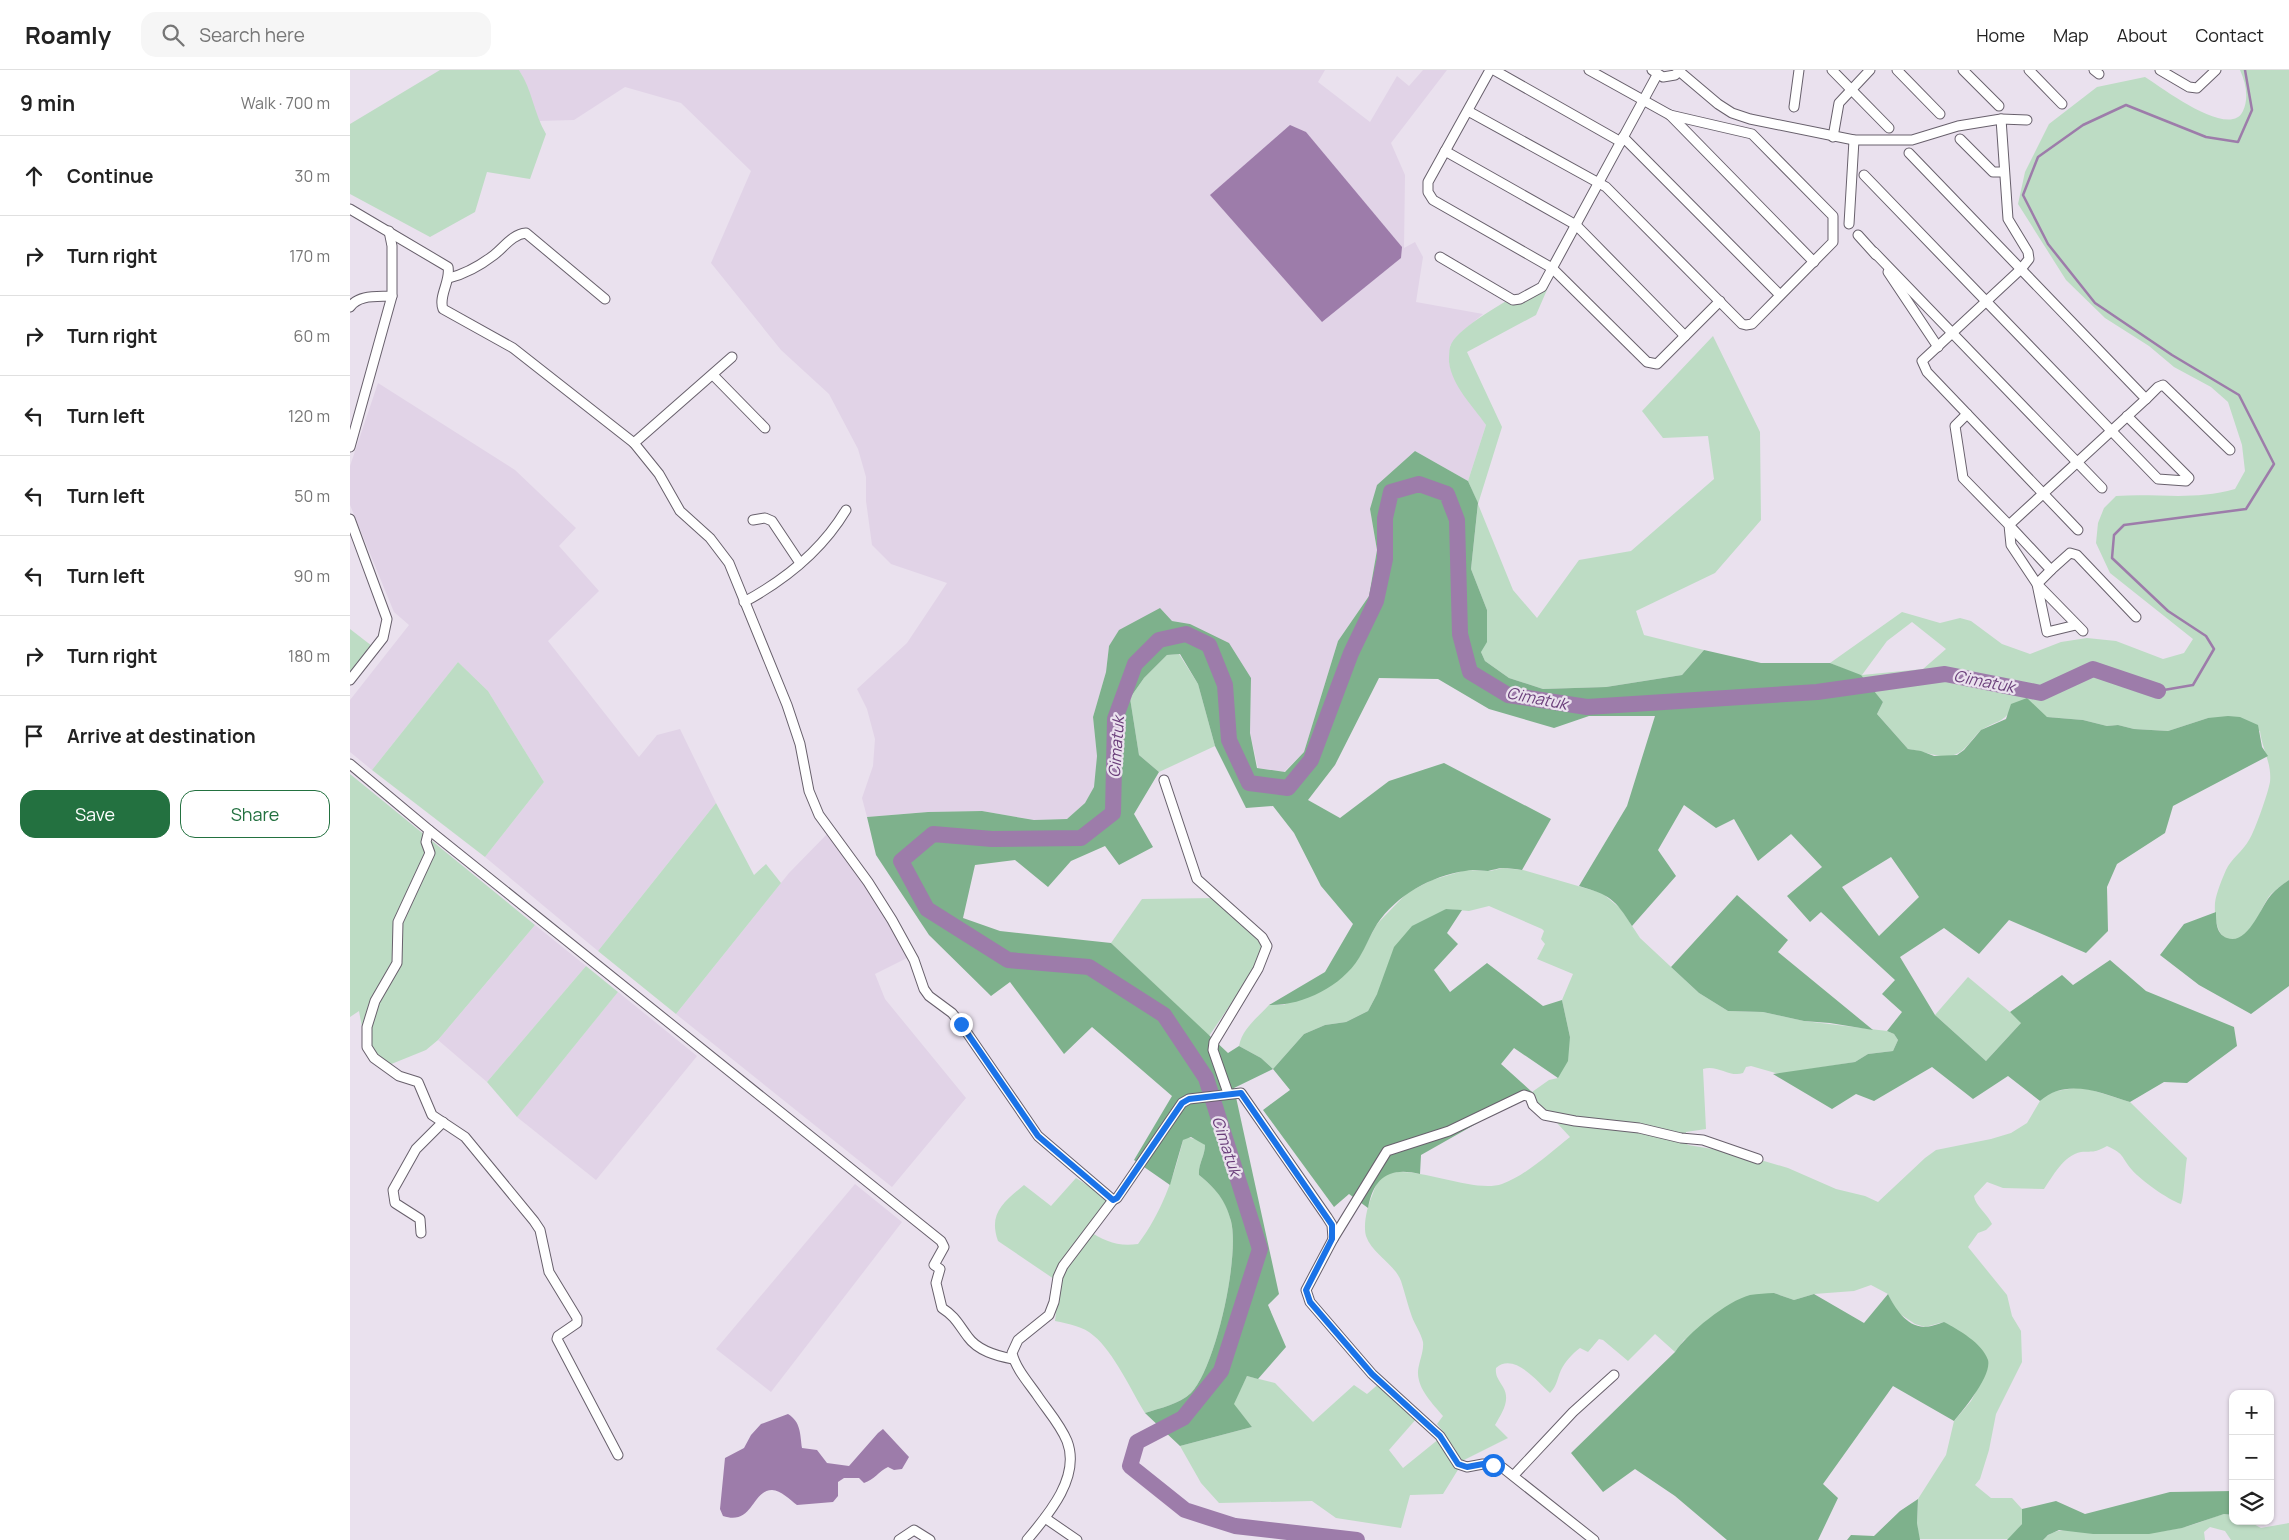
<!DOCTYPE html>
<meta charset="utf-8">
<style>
body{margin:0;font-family:Manrope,sans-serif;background:#f6f6f6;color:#222}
.controls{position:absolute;right:15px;bottom:15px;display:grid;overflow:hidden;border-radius:10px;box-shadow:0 1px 4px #0004}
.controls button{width:45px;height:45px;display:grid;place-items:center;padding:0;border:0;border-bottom:1px solid #e0e0e0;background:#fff;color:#222;font:25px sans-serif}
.stop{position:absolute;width:15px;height:15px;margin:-11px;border:4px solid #1a73e8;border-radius:50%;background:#fff}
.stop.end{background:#1a73e8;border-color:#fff;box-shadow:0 1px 5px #0008}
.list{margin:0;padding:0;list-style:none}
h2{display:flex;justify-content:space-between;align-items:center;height:65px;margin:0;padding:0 20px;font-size:21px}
h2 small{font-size:16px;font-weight:400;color:#767676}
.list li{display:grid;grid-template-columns:32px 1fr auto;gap:15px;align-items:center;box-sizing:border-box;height:80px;padding:0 20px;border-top:1px solid #e0e0e0}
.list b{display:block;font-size:19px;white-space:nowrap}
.list em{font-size:16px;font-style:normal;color:#767676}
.actions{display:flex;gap:10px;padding:15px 20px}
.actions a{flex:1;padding:11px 0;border:1px solid #237140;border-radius:15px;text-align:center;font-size:18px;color:#237140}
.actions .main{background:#237140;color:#fff}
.icon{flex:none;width:28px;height:28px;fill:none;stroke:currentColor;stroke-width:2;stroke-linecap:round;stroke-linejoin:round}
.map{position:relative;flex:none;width:1939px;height:1470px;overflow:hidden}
header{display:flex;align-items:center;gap:30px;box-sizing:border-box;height:70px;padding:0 25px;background:#fff;border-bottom:1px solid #e0e0e0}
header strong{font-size:24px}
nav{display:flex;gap:28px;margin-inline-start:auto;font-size:18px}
.search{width:350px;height:45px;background:#f6f6f6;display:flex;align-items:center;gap:12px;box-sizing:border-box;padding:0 18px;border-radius:15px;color:#767676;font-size:19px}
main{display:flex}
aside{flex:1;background:#fff}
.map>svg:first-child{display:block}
.built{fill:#e1d3e7}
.green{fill:#bddcc4;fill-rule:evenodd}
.forest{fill:#7eb18c;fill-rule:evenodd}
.water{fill:#9d7caa}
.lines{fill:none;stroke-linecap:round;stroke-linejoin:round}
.stream{stroke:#9d7caa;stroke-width:2.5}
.river{stroke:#9d7caa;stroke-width:16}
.minor-casing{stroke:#68606c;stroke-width:11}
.minor{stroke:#fff;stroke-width:9}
.route{stroke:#1a73e8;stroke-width:6}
.labels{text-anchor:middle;stroke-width:4.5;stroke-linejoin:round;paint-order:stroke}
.water-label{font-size:16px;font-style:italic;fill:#6a3e7a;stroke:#eae1ee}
</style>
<header>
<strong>Roamly</strong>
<div class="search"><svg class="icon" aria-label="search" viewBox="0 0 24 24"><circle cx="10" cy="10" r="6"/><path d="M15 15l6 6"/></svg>Search here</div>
<nav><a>Home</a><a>Map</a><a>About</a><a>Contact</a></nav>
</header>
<main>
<aside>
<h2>9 min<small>Walk · 700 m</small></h2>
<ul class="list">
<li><svg class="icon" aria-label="ahead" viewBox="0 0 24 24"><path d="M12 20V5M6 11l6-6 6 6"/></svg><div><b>Continue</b></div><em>30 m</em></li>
<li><svg class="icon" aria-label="right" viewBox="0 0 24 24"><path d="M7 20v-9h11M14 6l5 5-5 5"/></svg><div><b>Turn right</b></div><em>170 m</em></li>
<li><svg class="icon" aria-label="right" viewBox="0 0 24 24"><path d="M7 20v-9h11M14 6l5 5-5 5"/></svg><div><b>Turn right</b></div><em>60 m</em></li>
<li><svg class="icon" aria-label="left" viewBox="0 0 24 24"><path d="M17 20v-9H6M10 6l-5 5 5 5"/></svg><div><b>Turn left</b></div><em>120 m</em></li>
<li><svg class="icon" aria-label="left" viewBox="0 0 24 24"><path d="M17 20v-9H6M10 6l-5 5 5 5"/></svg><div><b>Turn left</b></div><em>50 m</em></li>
<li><svg class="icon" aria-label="left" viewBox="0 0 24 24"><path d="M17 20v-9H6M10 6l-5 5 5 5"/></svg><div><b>Turn left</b></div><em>90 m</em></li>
<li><svg class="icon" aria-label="right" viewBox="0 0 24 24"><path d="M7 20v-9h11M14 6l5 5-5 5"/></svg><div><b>Turn right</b></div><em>180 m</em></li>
<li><svg class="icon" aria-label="arrive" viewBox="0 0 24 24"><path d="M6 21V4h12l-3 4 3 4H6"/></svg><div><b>Arrive at destination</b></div></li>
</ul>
<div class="actions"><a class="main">Save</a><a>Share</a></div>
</aside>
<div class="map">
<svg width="1939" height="1470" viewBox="0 0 1939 1470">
<rect width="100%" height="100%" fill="#eae1ee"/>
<!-- built -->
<g class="built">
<polygon points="169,0 975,0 968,12 1020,52 1047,6 1059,16 1073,0 1097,0 1041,73 1055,105 1054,178 1065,172 1073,187 1066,232 1133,244 1107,266 1100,276 1099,292 1107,314 1136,355 1118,411 1065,381 1020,439 1027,480 1019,526 988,571 954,682 934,702 908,698 900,663 901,608 840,554 822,551 759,576 756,602 743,647 747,686 745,717 735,733 717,749 684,750 632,741 577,742 517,747 512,728 523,696 525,669 517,639 507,619 557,573 597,513 541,494 522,475 516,431 516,407 508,379 479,324 431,280 361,193 401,101 331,33 275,17 224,50 188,51 173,7"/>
<polygon points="28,313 165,400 226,458 209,476 249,521 198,571 289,687 307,665 330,659 366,733 248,881 135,787 194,712 138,621 108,592 22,700 0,682 0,630 59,555 44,542 0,435 0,396"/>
<polygon points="480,761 561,886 525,904 535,929 616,1028 542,1117 326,944 439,803"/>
<polygon points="185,855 236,896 137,1012 88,970"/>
<polygon points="268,922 347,986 246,1110 167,1047"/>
<polygon points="505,1114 552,1152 421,1322 366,1279"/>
</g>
<!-- green -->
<g class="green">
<path d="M90,0H169C182,19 184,44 196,64L180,109L137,102L125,142L80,167L0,124V54Z"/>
<path d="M1890,0H1939V810C1933,814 1927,819 1921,824C1910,837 1905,864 1887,869C1867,875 1864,846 1865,833C1866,824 1872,809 1876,800C1881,789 1893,781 1899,770C1905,761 1918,723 1920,712C1922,693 1912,679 1910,661L1858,648L1818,661L1784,659L1768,655L1757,656L1733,650L1697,647L1661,640C1654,652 1644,652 1633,659C1625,664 1621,673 1614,679C1599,694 1576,681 1558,679L1527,644L1533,632L1511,606L1480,593L1552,542L1590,553L1610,548L1621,551L1652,574L1680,584L1711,572L1737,568L1766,571L1813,589L1834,583L1843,569L1760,503L1746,473L1748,453L1754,438L1766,426C1809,423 1842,431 1885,419L1895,401L1892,375L1878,332L1861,317L1824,297L1799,276L1755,248L1716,210L1668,134L1675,102L1699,54L1747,17L1795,7C1811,17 1880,70 1893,41C1899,28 1896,13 1890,0ZM1562,552L1596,579L1573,599L1512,605L1537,571Z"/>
<path d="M1203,206L1186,245L1117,282L1152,357L1128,434L1163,520L1187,548L1229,490L1281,481L1364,409L1358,366L1313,368L1292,341L1363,266L1410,362L1411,450L1365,503L1286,541L1294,565L1354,580L1332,605L1256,617L1193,619L1159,608L1135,591L1131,582L1137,540L1121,499L1128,434L1118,411L1136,355C1123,336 1102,316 1099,292C1099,289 1099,281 1100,277C1107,254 1181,218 1203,206Z"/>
<polygon points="0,559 22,576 0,604"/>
<polygon points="829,584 848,614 865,676 809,702 789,685 780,628 794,608 817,585"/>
<polygon points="108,592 138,621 194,712 135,787 22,700"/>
<polygon points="0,704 185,855 88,970 76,980 34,997 14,968 9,941 0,947"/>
<polygon points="366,733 404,805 416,794 431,813 326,944 248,881"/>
<path d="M1153,798L1173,800L1252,823L1271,839L1290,868L1349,923L1378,941L1413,942L1454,951L1537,961L1544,964L1548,970L1543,981L1518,984L1505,992L1429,1004L1401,996L1396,997L1393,1003C1380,1008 1367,994 1353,999L1356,1059L1336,1062V1073L1338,1075L1387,1083L1438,1098L1486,1119L1515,1126L1528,1132L1575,1088L1586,1080L1641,1069L1661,1063L1677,1053L1690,1031L1697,1025L1706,1021L1732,1017L1780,1032L1837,1088C1835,1098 1834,1128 1831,1134C1817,1129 1792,1111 1782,1100C1770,1086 1776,1085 1757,1076C1744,1083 1745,1081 1731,1082C1714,1085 1703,1106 1694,1119L1653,1118L1637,1112L1624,1126C1625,1135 1638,1145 1642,1154L1636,1160L1628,1163L1618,1177L1657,1225L1662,1246L1671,1261L1672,1292L1646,1344L1639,1380L1630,1409L1625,1415L1641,1428H1662L1672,1439V1454L1659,1469H1569L1567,1453L1568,1429L1596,1385L1604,1351L1621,1331L1631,1312L1594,1252L1575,1257L1565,1254L1547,1242L1538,1224L1521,1215L1504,1221L1464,1224L1444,1230L1424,1223L1334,1270L1325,1282L1305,1264L1278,1291L1253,1270L1249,1269L1238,1282L1230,1278C1222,1284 1215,1292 1211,1300C1207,1309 1207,1316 1200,1323C1187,1311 1164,1282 1146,1298C1145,1306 1149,1310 1153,1317C1161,1330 1152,1343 1145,1355L1158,1368L1114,1390L1093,1424L1060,1425L1051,1458L986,1448L962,1431L869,1433L851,1413L830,1376L902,1357L883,1334L897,1306L925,1313L963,1352L1004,1315L1017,1324L1031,1312L1067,1348L1039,1380L1053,1398L1095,1364L1087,1354L1093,1346C1083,1334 1067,1319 1068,1301C1069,1291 1074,1282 1073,1272C1071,1263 1065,1255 1062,1247C1058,1236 1055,1223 1051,1211C1044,1193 1022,1184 1016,1166C1013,1155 1017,1137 1022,1126C1024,1121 1026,1113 1030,1109C1051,1087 1120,1125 1152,1114C1175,1106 1201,1082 1220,1067L1196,1041L1183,1031L1182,1022L1199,1010L1208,1008L1220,967L1212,930L1223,904L1187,889L1195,874L1191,869L1194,861L1192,859L1139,836L1119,841L1096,839L1027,924L1018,941L996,952L975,955L954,964L923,999L911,988L889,976C892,959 908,947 919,935H934L1008,889L1027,854L1057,823L1082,810L1116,800L1140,801Z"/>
<polygon points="866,828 912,867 915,884 859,966 761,873 792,829"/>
<polygon points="236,896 268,922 167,1047 137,1012"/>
<polygon points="1618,907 1672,952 1636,991 1585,945"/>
<path d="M836,1067L849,1070L855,1075C855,1086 848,1094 849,1105C866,1119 875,1128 881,1151C890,1186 866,1297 841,1323C830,1334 810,1338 795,1343C782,1322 763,1281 744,1266C733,1256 719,1254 705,1251L708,1227L704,1209L648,1171C638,1143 654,1132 674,1115L701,1136L726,1108L759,1129L737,1160C755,1171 767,1177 788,1174C811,1144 824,1107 833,1070Z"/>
<path d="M1874,1444L1883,1445V1451H1898L1911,1458L1939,1453V1470H1881L1875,1461L1860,1457L1854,1462L1855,1470H1693C1708,1453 1730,1463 1749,1464C1776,1464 1803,1464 1830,1458C1845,1455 1859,1448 1874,1444Z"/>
</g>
<!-- forest -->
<g class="forest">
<path d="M1065,381L1118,411L1128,433L1121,499L1137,540V572L1131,582L1135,591L1159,608L1193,619L1256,617L1332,605L1354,580L1411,593H1480L1511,605L1533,632L1527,644L1558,679L1571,681L1584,686L1607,685L1614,680L1631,660L1656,649L1661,634L1677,628L1697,647L1733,650L1757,656L1768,655L1784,659L1818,661L1858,648L1878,646L1890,647L1908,655L1912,677L1918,686L1823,736L1815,763L1767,794L1757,817L1758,861L1736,883L1659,850L1629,884L1594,858L1550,887L1585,945L1636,991L1671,953L1660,942L1712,905L1723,915L1760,890L1796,921L1884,957L1887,976L1837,1013L1814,1012L1780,1032C1752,1023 1716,1007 1690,1031L1658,1006L1623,1029L1582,997L1524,1031L1506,1024L1482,1039L1423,1004L1505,992L1518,984L1543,981L1548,970L1544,964L1537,961L1552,942L1532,924L1545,910L1471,842L1460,852L1437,826L1472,797L1441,764L1408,791L1384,749L1366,758L1334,735L1308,780L1326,806L1282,856C1265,829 1260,825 1229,816L1277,736L1305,646H1239L1204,658L1139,639L1088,609L1029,608L985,695L958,730L990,748L1039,711L1094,693L1201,749L1172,800C1166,799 1159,798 1153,798C1148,798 1143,800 1138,801C1131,801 1123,799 1115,801C1081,806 1047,825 1027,854C1020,865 1016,877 1009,888C991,917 952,936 919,935L975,902L1003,854L971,816L944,763L923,736L896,738L865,676L848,614L830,584L817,585L794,608L780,628L789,685L809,702L784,744L803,777L769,795L755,776L721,791L698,817L665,790L625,795L613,848L650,861L761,873L878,983L889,976L911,988L923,999L954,964L975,955L996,952L1018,941L1027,924L1044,877L1062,856L1096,839L1112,840L1097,863L1108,874L1084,900L1100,922L1137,893L1193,936L1212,930L1220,967L1218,991L1208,1008L1164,978L1151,994L1182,1022L1071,1085L1070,1104C1039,1097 1024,1107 1018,1138L999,1124L984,1137L913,1040L940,1020L923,999L884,1018L929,1224L918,1235L936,1277L908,1309L897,1306L884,1334L902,1357L830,1376L795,1343C810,1338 830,1334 841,1323C866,1297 890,1186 881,1151C875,1129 866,1119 849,1105C848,1094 855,1086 855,1075L841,1067L833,1070L820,1115L784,1090L822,1026L742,957L714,984L660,912L641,926L579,865L526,785L517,747L578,742L632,741L684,750L717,749L735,733L744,717L747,686L743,647L756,602L759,576L769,560L810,538L822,551L840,554L879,573L901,608L900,663L907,698L935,702L954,682L988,571L1019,526L1027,480L1020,439L1027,415ZM1541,787L1569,827L1529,866L1492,817Z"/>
<path d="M1939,810V916L1901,944L1849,915L1810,885L1834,854L1866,842C1866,851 1866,864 1877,868C1898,876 1911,836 1921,825C1926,819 1933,814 1939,810Z"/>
<polygon points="1387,825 1438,870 1428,882 1523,960 1480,953 1454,951 1413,942 1378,941 1349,923 1321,897"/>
<path d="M1424,1223L1444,1230L1464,1224L1514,1253L1538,1224C1545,1238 1556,1256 1574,1257C1580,1257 1588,1254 1594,1252C1609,1260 1632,1273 1638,1290C1642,1306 1613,1340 1604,1351L1543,1316L1473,1414L1488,1428L1468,1470H1377L1325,1426L1285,1399L1253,1422L1221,1383L1325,1282C1338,1263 1377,1231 1400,1225C1408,1224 1416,1223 1424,1223Z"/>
<polygon points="1883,1421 1883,1445 1874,1444 1832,1458 1799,1464 1743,1464 1709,1460 1698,1465 1693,1470 1657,1470 1672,1454 1672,1439 1706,1431 1735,1444 1820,1422"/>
<polygon points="1568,1429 1567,1453 1570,1470 1497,1470 1501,1465 1524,1466 1550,1441"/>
</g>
<!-- water -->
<g class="water">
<polygon points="940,55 956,62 1052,177 1051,188 972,252 860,125"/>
<path d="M438,1344C451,1352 450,1364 452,1378L467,1380L477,1393L499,1396L528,1363L533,1359L559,1387L552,1399L544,1400L538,1397C529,1401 524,1410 514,1413L509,1408H494L488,1412V1426L483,1432L447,1435C440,1430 431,1420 422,1420C402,1420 403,1456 373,1446L370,1439L375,1388L394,1378L401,1365L411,1354Z"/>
</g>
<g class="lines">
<!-- stream -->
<polyline class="stream" points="1808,621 1843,615 1864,579 1856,566 1818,541 1762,488 1764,465 1774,455 1896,439 1924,394 1889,325 1822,285 1745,233 1698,174 1673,125 1688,87 1733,55 1776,35 1856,67 1888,72 1902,40 1895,0"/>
<!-- river -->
<polyline class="river" points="1007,1470 885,1456 835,1440 780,1396 787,1372 833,1348 871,1301 910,1179 856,1008 814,945 739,897 658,890 577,839 551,791 583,764 642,769 731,768 763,743 765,649 785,594 809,570 836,564 859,575 875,615 879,670 899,713 938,718 961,690 1001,583 1026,531 1035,489 1035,448 1041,422 1069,414 1097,424 1107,450 1110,564 1120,602 1158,625 1237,637 1467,622 1595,604 1691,623 1743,599 1808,621"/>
<!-- minor casing -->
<g class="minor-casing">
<g id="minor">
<polyline points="1140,0 1078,112 1078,122 1083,130 1202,198 1297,292 1307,294 1370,231"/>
<polyline points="1144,0 1271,72"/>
<polyline points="1239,0 1320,45 1464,192"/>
<polyline points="1302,0 1313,7 1325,5 1330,0"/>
<polyline points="1482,0 1539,58"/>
<polyline points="1547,0 1590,44"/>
<polyline points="1613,0 1649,36"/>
<polyline points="1679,0 1712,34"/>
<polyline points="1744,0 1749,4"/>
<polyline points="1810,0 1839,17 1847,18 1866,0"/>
<polyline points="1329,1 1368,34 1382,43 1400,49 1504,70 1562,70 1608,56 1651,49 1677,50"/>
<polyline points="1444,37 1449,0"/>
<polyline points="1118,41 1256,117 1392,254 1396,255 1402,254 1483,172 1483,146 1402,64 1320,45"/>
<polyline points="1651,49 1658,149 1678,182 1679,189 1671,199 1572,291 1577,302 1728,460"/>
<polyline points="1273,67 1430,225"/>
<polyline points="1483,67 1489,33 1520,0"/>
<polyline points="1610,69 1643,102 1654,102"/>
<polyline points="1095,81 1226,155 1335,266"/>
<polyline points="1559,83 1796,329 1659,455 1701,500 1687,514 1697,562 1726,555"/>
<polyline points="1514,105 1808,409 1836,411 1839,408 1777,346"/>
<path d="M0,139L98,197C101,211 88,226 93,239L163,278L284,373L309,404L330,441L360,468L379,493L437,635L450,674L459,721L469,745L518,812L542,850L564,890L574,919L579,926L602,943L611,954L688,1066L763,1130L767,1128L832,1033L839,1029L891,1023L977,1147L982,1155L983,1169"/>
<polyline points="1499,154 1504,70"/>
<polyline points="1508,165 1526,185"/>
<polyline points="1524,182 1752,418"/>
<polyline points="1090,187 1163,230 1170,229 1192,217 1307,5"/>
<polyline points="1538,202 1588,277"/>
<path d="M99,208C115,204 131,195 144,185C154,177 163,164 176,163L255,229"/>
<path d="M0,237C9,224 28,227 42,226"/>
<polyline points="363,305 415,358"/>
<polyline points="1796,329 1808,317 1813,315 1880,380"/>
<polyline points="1617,344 1605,356 1613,408 1659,455 1661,475 1687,514 1733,561"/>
<polyline points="284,373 382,287"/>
<polyline points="0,377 42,226 42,176 39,161"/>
<polyline points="0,449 37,549 33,568 0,610"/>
<polyline points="403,450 415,448 422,451 450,493"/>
<polyline points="1701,500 1720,483 1727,485 1786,547"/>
<path d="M394,532C435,510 472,480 496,440"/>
<path d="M0,694L79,760L591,1171L594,1177L584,1195L590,1199L586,1213L592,1238C606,1247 608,1254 618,1267C628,1281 647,1286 663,1289"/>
<polyline points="814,710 847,809 912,867 917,876 908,899 864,972 863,980 878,1023"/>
<polyline points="79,760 76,772 80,783 48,852 47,893 25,931 17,957 17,977 24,988 49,1006 68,1012 82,1045 115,1067 184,1151 190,1160 199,1202 227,1248 227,1253 208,1266 207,1269 268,1385"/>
<polyline points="71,1163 70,1149 45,1133 43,1120 66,1079 93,1052"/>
<polyline points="1164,1405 1223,1342 1264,1305"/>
<polyline points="695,1448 727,1470"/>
<polyline points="549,1470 564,1460 580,1470"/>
<path d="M677,1470C698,1445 731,1407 717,1371C710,1354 697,1340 687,1325C678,1312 666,1299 662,1283L668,1270L699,1245L704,1232L708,1207L713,1196L763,1130"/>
<polyline points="1244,1470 1153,1398 1133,1394 1117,1397 1108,1394 1090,1366 1022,1304 960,1232 956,1220 983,1169 1037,1081 1099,1061 1174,1025 1180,1027 1183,1035 1194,1045 1225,1051 1289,1058 1331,1068 1353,1070 1408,1089"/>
</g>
</g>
<!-- minor -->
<use href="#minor" class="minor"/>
</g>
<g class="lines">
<!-- route -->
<polyline class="route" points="611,954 688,1066 763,1130 767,1128 832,1033 839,1029 891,1023 982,1155 982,1169 956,1220 960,1232 1022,1304 1090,1366 1108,1394 1117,1397 1133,1394 1143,1395"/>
</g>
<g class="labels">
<!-- water labels -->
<g class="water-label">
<text transform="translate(1634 611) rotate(11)" y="6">Cimatuk</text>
<text transform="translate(1187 628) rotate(11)" y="6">Cimatuk</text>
<text transform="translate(766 677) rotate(-86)" y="6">Cimatuk</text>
<text transform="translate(877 1076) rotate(72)" y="6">Cimatuk</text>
</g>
</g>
</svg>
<div class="controls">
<button>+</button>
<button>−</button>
<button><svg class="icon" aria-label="layers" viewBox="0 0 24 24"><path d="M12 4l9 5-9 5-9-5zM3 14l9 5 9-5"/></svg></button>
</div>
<div class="stop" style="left:1143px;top:1395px"></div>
<div class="stop end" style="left:611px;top:954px"></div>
</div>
</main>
